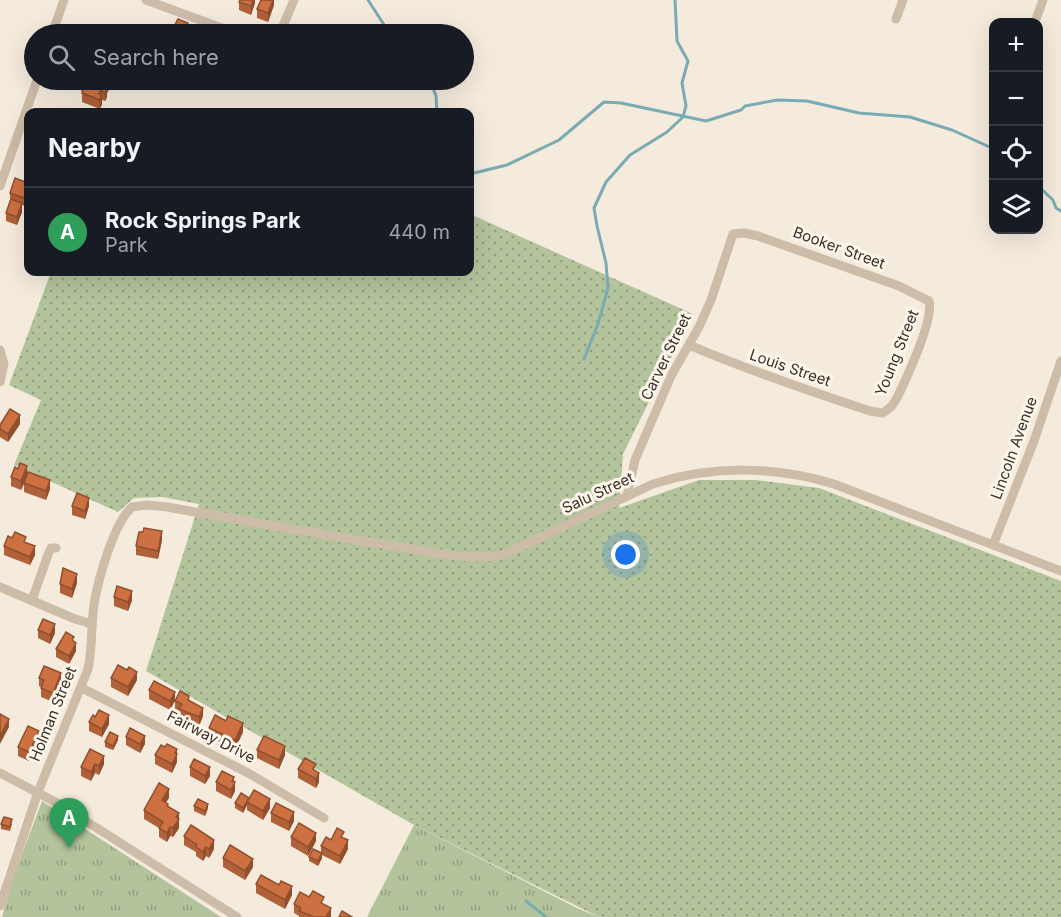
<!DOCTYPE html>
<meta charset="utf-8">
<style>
body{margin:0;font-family:Inter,sans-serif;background:#20242c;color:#f1f3f6}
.controls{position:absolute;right:18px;top:18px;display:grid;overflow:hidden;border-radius:12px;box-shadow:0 6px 24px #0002}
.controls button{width:54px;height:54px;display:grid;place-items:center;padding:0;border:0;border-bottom:2px solid #363941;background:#171b24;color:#f1f3f6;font:30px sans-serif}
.you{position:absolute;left:626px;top:555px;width:21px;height:21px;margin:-15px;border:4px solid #fff;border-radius:50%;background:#1a73e8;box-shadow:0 0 0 9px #1a73e833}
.badge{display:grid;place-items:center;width:39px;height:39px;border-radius:50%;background:#ea580c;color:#fff;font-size:20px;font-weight:700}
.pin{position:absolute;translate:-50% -50px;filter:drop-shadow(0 2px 3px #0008)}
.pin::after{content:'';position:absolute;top:32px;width:21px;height:18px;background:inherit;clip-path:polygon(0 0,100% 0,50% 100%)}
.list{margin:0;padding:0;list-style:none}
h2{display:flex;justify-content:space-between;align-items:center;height:78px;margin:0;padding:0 24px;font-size:26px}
h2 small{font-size:20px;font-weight:400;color:#9ea1a6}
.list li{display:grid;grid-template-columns:39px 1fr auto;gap:18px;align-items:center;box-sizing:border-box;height:90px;padding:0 24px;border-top:2px solid #363941}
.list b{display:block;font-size:22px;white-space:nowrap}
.list p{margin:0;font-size:20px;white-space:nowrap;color:#9ea1a6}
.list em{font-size:20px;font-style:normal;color:#9ea1a6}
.icon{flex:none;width:33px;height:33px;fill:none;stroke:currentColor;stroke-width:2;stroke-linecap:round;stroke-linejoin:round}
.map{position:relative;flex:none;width:1061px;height:917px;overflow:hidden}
.search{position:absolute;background:#171b24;box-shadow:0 6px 24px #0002;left:24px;top:24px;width:450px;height:66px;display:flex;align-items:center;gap:15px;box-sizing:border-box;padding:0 21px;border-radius:33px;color:#9ea1a6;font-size:22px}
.panel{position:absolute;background:#171b24;box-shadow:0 6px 24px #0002;left:24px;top:108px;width:450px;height:168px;border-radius:12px}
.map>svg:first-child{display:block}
.grass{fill:url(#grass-dots)}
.park{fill:url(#park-tufts)}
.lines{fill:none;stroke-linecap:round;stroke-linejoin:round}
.stream{stroke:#7aabb3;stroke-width:3}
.minor{stroke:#cdbca8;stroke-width:9}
.wall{fill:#b06139}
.shaded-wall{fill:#904f2e}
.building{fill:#cd7142;stroke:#904f2e;stroke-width:1.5}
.labels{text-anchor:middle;stroke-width:6;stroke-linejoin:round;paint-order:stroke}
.street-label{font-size:15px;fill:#392f29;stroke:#fbf5ea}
</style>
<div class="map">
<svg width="1061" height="917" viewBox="0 0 1061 917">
<defs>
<pattern id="grass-dots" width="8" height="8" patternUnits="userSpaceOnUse" patternTransform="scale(1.5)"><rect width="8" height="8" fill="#b3c49c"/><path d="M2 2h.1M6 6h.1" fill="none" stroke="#93a07f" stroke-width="1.8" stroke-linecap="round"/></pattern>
<pattern id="park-tufts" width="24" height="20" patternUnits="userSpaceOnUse" patternTransform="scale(1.5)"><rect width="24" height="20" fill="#b3c49c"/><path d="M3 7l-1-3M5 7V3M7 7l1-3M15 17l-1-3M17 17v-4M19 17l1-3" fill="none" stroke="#93a07f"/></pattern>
</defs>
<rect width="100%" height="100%" fill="#f4ebdd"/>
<!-- grass -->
<polygon class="grass" points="470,214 693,314 623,454 619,508 699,480 756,480 819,488 1061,581 1061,917 599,917 414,825 146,671 199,504 162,497 134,498 118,512 14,465 41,400 9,385 51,272 470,272"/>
<!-- park -->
<g class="park">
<polygon points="42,801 221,917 2,917 12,881"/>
<polygon points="414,825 579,909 599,917 367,917"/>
</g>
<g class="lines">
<!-- stream -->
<g class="stream">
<polyline points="368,0 390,34"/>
<polyline points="430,80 436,96 437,112"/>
<polyline points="470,174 507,165 559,140 604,102 621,103 706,121 741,110 745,106 777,100 807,101 859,113 910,117 952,130 994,149"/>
<polyline points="1038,186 1053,200 1056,208 1061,211"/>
<polyline points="584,359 598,324 608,288 606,263 597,226 594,208 606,182 630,155 667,132 683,117 686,106 682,83 688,61 677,41 675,0"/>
<polyline points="526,901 546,917"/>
</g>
<!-- minor -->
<g class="minor">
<polyline points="146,0 238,34"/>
<polyline points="896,19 903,0"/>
<polyline points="1035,22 1043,0"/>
<polyline points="52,34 64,0"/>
<polyline points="276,34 283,26 294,0"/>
<polyline points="0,186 37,80"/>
<polyline points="0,350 4,364 0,382"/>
<path d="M627,496L635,460L671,376L699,327L711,300L733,234L744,233L758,236L899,286L929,301C934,319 907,377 898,396L892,406L883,413L870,411C809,391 748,370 689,345"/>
<polyline points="993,545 1034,441 1061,361"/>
<polyline points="0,587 75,619 92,624"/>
<polyline points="32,600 49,552 51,548 56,548"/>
<polyline points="82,688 250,774 324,818"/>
<polyline points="0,773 59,804 237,917"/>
<path d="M0,906L38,792L88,669C92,651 91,633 93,614C95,589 113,523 132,507L147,505L167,507C240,520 314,533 388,545C422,550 472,563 505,554L653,484C712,465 775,466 834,484L1061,571"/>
</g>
</g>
<!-- wall -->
<g class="wall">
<polygon points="255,0 255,3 251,15 239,10 239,2"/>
<polygon points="274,0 274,5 268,22 257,18 257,9"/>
<polygon points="111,80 111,86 107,93 107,97 105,101 102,100 102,104 100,109 82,102 82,92 81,91 81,83"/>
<polygon points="28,183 28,195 24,206 22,205 22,212 17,225 6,221 6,213 10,200 10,193"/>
<polygon points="20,424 8,442 0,437 0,425"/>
<polygon points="27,473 50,489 46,500 24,492 24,484 21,490 11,486 11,477"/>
<polygon points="72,506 89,506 85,519 72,515"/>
<polygon points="162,540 158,559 136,555 136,546"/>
<polygon points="26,543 35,555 30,565 4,555 4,546"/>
<polygon points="77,583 72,598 60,593 60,584"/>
<polygon points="114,597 132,600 128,611 114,606"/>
<polygon points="38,630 55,633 50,644 38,638"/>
<polygon points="74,642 76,651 69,664 56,657 56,649"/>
<polygon points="39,678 61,682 53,702 41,697 41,687 39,686"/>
<polygon points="111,678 137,680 128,696 111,687"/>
<polygon points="149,690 175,692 170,710 149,699"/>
<polygon points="175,701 189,701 203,716 199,726 179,717 179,711 175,710"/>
<polygon points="89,722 109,724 102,737 89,731"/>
<polygon points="209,728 243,732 235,749 209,737"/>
<polygon points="126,737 145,744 140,753 126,745"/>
<polygon points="39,740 29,761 18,756 18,747"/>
<polygon points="118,740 113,750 105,747 105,742"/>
<polygon points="165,747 177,749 177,762 172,773 155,764 155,755"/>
<polygon points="90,749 104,764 99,775 95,773 91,781 81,776 81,767"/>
<polygon points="257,750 285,755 279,769 257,758"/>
<polygon points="190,767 210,776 205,784 190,776"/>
<polygon points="298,769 316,771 319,782 316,788 298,778"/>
<polygon points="216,782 234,782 235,791 231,799 216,791"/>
<polygon points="169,798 166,802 179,822 179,828 173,837 170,836 167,842 159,837 159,828 144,819 144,810"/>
<polygon points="249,798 270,808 263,820 247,810 247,805 243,813 235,808 235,803"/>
<polygon points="194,806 208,808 205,816 194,811"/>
<polygon points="271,813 294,821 289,831 271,822"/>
<polygon points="1,824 12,824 10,831 1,829"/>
<polygon points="184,836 214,849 209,858 206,856 203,861 196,856 196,852 184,845"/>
<polygon points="291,837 316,841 308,856 291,846"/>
<polygon points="344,838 348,849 340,864 322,855 322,858 318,866 309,861 309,857 321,853 321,846 331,840"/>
<polygon points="223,858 253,867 245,880 223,867"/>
<polygon points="256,884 292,895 285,909 256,893"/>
<polygon points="294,904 324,905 331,917 299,917 299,916 294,913"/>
</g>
<!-- shaded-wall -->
<g class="shaded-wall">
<polygon points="253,0 255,0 255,3 251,15 251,6"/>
<polygon points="273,0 274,0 274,5 268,22 268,13"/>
<polygon points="109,80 111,80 111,86 107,93 107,97 105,101 105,93 107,89 107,85"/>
<polygon points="101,90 101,98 102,95 102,104 100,109 99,94"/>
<polygon points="28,186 28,195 24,206 24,198"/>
<polygon points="22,203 22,212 17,225 17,217"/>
<polygon points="20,415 20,424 8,442 8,434"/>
<polygon points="27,466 27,475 21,490 21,481"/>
<polygon points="50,480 50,489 46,500 46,491"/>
<polygon points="89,498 89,506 85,519 85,511"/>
<polygon points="162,531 162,540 158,559 158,551"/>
<polygon points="35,546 35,555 30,565 30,557"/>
<polygon points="77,574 77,583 72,598 72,589"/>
<polygon points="132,591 132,600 128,611 128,602"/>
<polygon points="55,624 55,633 50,644 50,635"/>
<polygon points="76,643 76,651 69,664 69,656"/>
<polygon points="137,672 137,680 128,696 128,687"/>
<polygon points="61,673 61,682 53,702 53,693"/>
<polygon points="175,692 175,701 170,710 170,701"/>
<polygon points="203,708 203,716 199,726 199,717"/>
<polygon points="109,715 109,724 102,737 102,729"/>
<polygon points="9,719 9,727 0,744 0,736"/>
<polygon points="243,723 243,732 235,749 235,740"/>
<polygon points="39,731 39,740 29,761 29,752"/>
<polygon points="118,736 118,740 113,750 113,746"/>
<polygon points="145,736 145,744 140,753 140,744"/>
<polygon points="285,746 285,755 279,769 279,760"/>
<polygon points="177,749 177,762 172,773 172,764"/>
<polygon points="104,756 104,764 99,775 99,766"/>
<polygon points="95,764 95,773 91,781 91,772"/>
<polygon points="210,767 210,776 205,784 205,776"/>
<polygon points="319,773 319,782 316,788 316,779"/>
<polygon points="234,777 234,785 235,782 235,791 231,799 232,781"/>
<polygon points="169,789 169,798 162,808 162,800"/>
<polygon points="249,798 247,802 247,805 243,813 243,808"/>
<polygon points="270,799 270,808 263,820 263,811"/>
<polygon points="208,804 208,808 205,816 205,811"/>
<polygon points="294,812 294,821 289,831 289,822"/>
<polygon points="179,813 179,828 173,837 173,828 176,817"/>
<polygon points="170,827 170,836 167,842 167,833"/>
<polygon points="316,833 316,841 308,856 308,847"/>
<polygon points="214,840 214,849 209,858 209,849"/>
<polygon points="348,840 348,849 340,864 340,856"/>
<polygon points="206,847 206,856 203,861 203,852"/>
<polygon points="322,853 322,858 318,866 318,861"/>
<polygon points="253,859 253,867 245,880 245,871"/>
<polygon points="292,886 292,895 285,909 285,900"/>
<polygon points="331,908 331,917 326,917"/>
</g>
<!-- building -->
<g class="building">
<polygon points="240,0 253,0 251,6 239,2"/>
<polygon points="261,0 273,0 268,13 257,9"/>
<polygon points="178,19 188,23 185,28 188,29 186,34 170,34"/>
<polygon points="82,80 109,80 107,85 103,83 102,86 107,89 105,93 101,90 99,94 102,95 100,100 82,93 86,85 81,83"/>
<polygon points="15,178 28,183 28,186 24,198 10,193"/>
<polygon points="11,199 22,203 17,217 6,213"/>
<polygon points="10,409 20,415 8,434 0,429 0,425"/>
<polygon points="20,463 27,466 21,481 11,477 15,467 18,469"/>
<polygon points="28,472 50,480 46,491 24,483"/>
<polygon points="77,493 89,498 85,511 72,506"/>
<polygon points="144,528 162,531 158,551 136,546 139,532 143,532"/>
<polygon points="15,532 26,537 24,542 35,546 30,557 4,546 8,536 12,538"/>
<polygon points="63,568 77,574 72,589 60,584"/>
<polygon points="117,586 132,591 128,602 114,597"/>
<polygon points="43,619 55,624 50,635 38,630"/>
<polygon points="66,632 74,637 72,640 76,643 69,656 56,649"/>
<polygon points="118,665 127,670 129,667 137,672 128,687 111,678"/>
<polygon points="44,666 61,673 53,693 41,688 44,680 39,678"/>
<polygon points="154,681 175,692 170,701 149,690"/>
<polygon points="180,691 189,696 188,700 203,708 199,717 179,709 182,704 175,701"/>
<polygon points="99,710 109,715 102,729 89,722 93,715 95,717"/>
<polygon points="0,714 9,719 0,736"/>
<polygon points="215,715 226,721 228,716 243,723 235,740 209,728"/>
<polygon points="28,726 39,731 29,752 18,747"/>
<polygon points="130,728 145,736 140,744 126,737"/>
<polygon points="110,732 118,736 113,746 105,742"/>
<polygon points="264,736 285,746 279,760 257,750"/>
<polygon points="167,744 177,749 175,753 177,754 172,764 155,755 161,745 165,747"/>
<polygon points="90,749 104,756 99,766 95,764 91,772 81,767"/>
<polygon points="305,758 316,764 313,769 319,773 316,779 298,769"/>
<polygon points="194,759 210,767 205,776 190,767"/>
<polygon points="222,771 234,777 232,781 235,782 231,790 216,782"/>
<polygon points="159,783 169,789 162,800 168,804 167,806 179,813 176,817 179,819 173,828 170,827 167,833 159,828 163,822 144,810"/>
<polygon points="254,790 270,799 263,811 247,802"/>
<polygon points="241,793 249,798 243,808 235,803"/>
<polygon points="198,799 208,804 205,811 194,806"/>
<polygon points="276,803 294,812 289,822 271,813"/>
<polygon points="4,817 12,819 10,827 1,824"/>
<polygon points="299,823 316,833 308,847 291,837"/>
<polygon points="191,825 214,840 209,849 206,847 203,852 196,847 197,845 184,836"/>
<polygon points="337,828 344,832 341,837 348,840 340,856 321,846 326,837 331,840"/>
<polygon points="230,845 253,859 245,871 223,858"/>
<polygon points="313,849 322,853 318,861 309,857"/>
<polygon points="261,875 279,885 281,881 292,886 285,900 256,884"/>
<polygon points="313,891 324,897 321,903 331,908 326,917 311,917 312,916 299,911 301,908 294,904 300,892 309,897"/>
<polygon points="342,911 352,917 339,917"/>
</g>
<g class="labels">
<!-- street labels -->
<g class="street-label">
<text transform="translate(839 248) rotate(20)" y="5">Booker Street</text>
<text transform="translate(897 353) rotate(-68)" y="5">Young Street</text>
<text transform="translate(666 357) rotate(-64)" y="5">Carver Street</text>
<text transform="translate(790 368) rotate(19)" y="5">Louis Street</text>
<text transform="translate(1014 448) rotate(-70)" y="5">Lincoln Avenue</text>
<text transform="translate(598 493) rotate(-25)" y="5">Salu Street</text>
<text transform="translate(53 714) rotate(-68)" y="5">Holman Street</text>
<text transform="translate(211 737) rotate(27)" y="5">Fairway Drive</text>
</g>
</g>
</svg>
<div class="controls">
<button>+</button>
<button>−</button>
<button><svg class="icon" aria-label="locate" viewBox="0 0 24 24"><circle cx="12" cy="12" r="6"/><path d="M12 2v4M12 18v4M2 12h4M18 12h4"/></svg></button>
<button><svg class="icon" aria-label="layers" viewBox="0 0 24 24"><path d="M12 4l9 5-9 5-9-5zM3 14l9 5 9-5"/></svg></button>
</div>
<div class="you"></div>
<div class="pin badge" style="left:69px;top:848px;background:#2e9e5b">A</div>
<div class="search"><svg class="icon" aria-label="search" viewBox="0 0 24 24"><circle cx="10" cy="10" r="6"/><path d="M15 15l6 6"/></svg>Search here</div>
<section class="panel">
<h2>Nearby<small></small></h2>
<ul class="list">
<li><span class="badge" style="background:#2e9e5b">A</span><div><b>Rock Springs Park</b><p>Park</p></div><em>440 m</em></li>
</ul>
</section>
</div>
